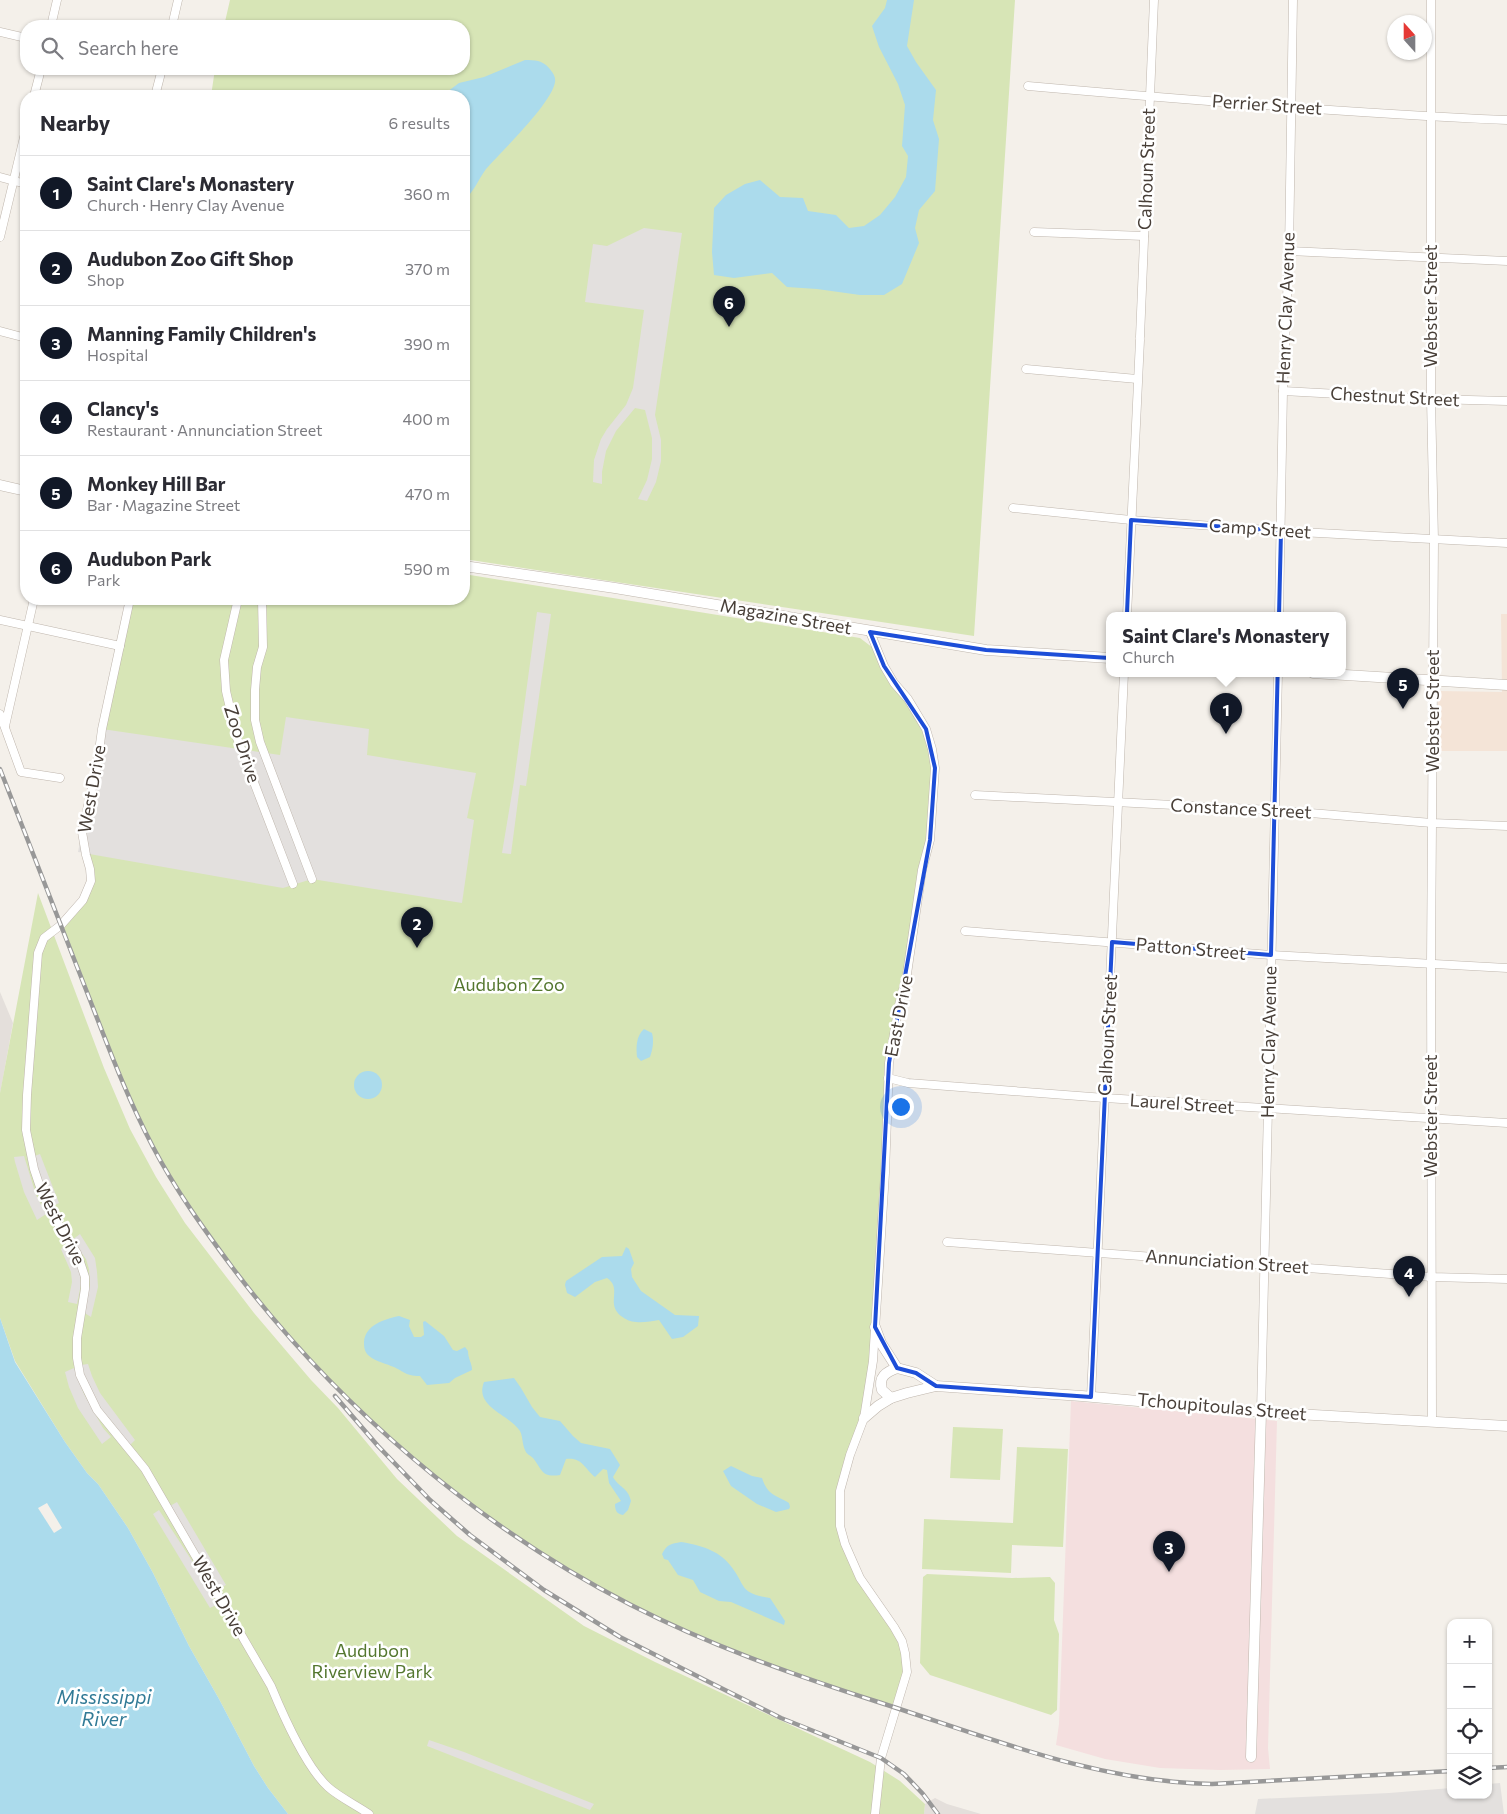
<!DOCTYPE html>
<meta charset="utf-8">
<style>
body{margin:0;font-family:Commissioner,sans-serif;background:#f7f7f7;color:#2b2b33}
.controls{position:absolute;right:15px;bottom:15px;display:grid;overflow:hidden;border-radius:10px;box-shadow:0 1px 4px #0004}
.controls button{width:45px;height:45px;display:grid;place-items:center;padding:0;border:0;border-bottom:1px solid #e1e1e2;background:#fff;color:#2b2b33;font:25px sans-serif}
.compass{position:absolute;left:1387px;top:15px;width:45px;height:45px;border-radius:50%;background:#fff;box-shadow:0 1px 4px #0004;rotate:339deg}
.you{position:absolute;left:900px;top:1106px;width:18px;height:18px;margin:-12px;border:4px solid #fff;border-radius:50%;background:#1a73e8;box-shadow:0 0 0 8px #1a73e833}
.badge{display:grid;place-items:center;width:32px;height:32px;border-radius:50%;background:#111827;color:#fff;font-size:16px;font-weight:700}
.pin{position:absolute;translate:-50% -41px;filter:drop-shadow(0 1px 2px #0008)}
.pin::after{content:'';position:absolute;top:26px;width:18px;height:15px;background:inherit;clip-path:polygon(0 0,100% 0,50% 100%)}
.popup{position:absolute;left:1106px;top:612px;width:240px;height:65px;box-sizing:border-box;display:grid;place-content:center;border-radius:10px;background:#fff;filter:drop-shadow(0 1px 4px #0005);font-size:16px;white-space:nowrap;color:#7c7c81}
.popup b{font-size:19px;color:#2b2b33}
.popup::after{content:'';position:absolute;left:50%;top:100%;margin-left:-10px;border:10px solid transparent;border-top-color:#fff}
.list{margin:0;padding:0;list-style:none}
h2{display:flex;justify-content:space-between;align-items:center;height:65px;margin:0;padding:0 20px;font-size:21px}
h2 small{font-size:16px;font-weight:400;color:#7c7c81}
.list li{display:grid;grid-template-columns:32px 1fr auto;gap:15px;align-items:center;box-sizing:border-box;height:75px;padding:0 20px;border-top:1px solid #e1e1e2}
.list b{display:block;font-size:19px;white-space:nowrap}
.list p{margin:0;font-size:16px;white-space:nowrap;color:#7c7c81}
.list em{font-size:16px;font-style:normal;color:#7c7c81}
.icon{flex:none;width:28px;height:28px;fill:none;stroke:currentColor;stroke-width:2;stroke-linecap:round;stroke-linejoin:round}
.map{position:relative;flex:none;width:1507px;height:1814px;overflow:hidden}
.search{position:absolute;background:#fff;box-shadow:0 1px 4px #0004;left:20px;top:20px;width:450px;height:55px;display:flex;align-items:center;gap:12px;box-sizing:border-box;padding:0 18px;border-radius:20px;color:#7c7c81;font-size:19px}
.panel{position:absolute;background:#fff;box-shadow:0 1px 4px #0004;left:20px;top:90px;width:450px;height:515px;border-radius:20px}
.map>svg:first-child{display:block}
.commercial{fill:#f4e4d7}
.industrial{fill:#e4dfdb}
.medical{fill:#f4dfdf}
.green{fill:#d7e5b6}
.parking{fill:#e3e0de}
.water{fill:#abdbec}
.pier{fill:#f4f0ea}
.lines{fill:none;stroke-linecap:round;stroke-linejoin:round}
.minor-casing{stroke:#bfb6ad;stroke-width:9}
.tertiary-casing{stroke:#bfb6ad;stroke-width:11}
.minor{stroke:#fff;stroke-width:8}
.tertiary{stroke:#fff;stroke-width:10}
.rail-casing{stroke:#989898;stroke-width:4.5}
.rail{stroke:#fff;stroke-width:2.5;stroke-dasharray:8;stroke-linecap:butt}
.marked{fill:none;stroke:#1d4ed8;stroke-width:4;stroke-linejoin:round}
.labels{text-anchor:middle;stroke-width:5;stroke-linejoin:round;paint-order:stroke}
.street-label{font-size:18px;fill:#483f38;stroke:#fff}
.park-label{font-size:18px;fill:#54772f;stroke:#fff}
.water-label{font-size:19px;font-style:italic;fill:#317a96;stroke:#fff}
</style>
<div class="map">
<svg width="1507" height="1814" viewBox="0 0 1507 1814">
<rect width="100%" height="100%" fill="#f4f0ea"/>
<!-- commercial -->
<polygon class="commercial" points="1501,614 1507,614 1507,751 1437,751 1438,691 1502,692"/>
<!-- industrial -->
<g class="industrial">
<polygon points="0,992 13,1023 0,1094"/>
<polygon points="935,1798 947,1804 981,1814 924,1814 925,1804"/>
</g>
<!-- medical -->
<polygon class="medical" points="1071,1401 1277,1421 1268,1748 1270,1769 1220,1770 1160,1768 1105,1759 1056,1745 1059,1724"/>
<!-- green -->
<g class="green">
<polygon points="230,0 1015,0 974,636 464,559 464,96 211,96 215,69 464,69 464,26 224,26"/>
<path d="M464,574L860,638L877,651L908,699L932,749L934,799L888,1078L870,1380L864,1418L843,1477L839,1510L845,1544L860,1578L902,1641L907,1672L895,1707C806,1679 717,1649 632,1606C568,1573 508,1532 452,1488C433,1473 413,1459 395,1443C300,1360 214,1258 153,1147C135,1115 122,1081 109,1048C93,1007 77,966 61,925L83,900L91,881L82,832L133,599H464Z"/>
<polygon points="38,893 104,1068 130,1129 156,1177 185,1223 254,1313 311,1380 338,1408 397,1479 457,1536 584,1626 655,1662 870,1762 900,1781 925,1804 924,1814 288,1814 268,1788 254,1766 219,1699 189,1646 153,1573 128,1528 98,1484 87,1473 65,1442 15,1361 0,1318 0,1093"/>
<polygon points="953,1427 1003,1429 1000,1480 950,1478"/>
<polygon points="1017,1447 1068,1449 1063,1547 1012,1545 1011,1573 922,1569 924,1519 1013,1523"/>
<polygon points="927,1574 1012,1578 1050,1577 1055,1583 1054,1620 1059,1634 1057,1710 1051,1715 930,1675 920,1663 923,1577"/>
</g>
<!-- parking -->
<g class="parking">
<polygon points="644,228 682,233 655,415 661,440 661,461 656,482 647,501 638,499 647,480 652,459 652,438 645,410 635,408 616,431 606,451 602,472 602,484 593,482 594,460 601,439 607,429 626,405 633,388 644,310 585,302 593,244 607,246"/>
<polygon points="537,612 551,614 526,786 520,785 511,854 502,853 514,781"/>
<polygon points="286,717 369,729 367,755 476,773 467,818 474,820 462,903 312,879 283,888 78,852 102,729 280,755"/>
<polygon points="40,1154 59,1203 51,1207 32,1157"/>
<polygon points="24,1156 36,1195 46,1214 37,1220 24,1192 15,1162 14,1157"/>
<polygon points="80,1234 95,1258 97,1272 98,1287 91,1317 83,1312 90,1285 89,1269 86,1259 72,1240"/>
<polygon points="67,1244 75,1256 80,1273 81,1284 77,1304 68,1302 72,1282 71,1272 61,1249"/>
<polygon points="88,1364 92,1376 100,1393 135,1440 129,1446 99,1406 84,1376 81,1365"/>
<polygon points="74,1368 84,1394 103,1428 111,1437 102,1444 78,1408 69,1387 65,1372"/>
<polygon points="177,1502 226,1585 220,1588 170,1506"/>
<polygon points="159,1510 196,1567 216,1605 210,1608 153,1514"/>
<polygon points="429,1740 464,1752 594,1804 590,1810 427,1746"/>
<polygon points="1500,1783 1504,1814 1255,1814 1258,1799 1389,1793 1451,1788 1451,1795 1488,1795 1488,1784"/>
</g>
<!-- water -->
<g class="water">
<polygon points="887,0 914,0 907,46 916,62 936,90 933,120 939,139 935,191 919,210 915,228 919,243 902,284 884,295 860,295 817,289 787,287 772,273 734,278 714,275 712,252 714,208 726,195 745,184 760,180 780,197 803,198 808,211 836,215 849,228 864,226 880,215 895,197 906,177 908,156 902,146 905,105 898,84 879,47 872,26 885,8"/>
<path d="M525,60C535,60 542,60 549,68C552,72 556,76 555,82C552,103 502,151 486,169C478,180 474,192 464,200V96H417H436L447,92L459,83L484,77Z"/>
<path d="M644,1029L652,1033C654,1041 653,1048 650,1057L641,1061L637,1057C636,1047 636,1036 644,1029Z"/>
<circle cx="368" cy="1085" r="14"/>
<path d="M626,1247L629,1249L634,1263L631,1269L632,1277L641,1291L675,1315L699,1316L698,1326L683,1337L672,1339L659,1320C652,1321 643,1323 636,1322C631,1322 625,1319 621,1316C605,1303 623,1289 607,1278L595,1282L575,1297L567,1293L565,1285L566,1281L602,1257L622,1256Z"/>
<path d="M399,1316L410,1320L409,1326L414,1337H421L424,1335L423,1322L425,1321L444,1336L453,1350L457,1351L465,1347L468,1351C468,1359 472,1363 472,1370L455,1378L449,1383L427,1385L420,1376C404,1376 403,1370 391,1366C384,1363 372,1360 367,1354C364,1350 364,1346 364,1342C365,1325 385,1319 399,1316Z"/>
<polygon points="0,1318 15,1362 65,1442 87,1473 98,1484 128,1528 153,1573 189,1646 219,1699 254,1766 268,1788 288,1814 0,1814"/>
<path d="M514,1378L521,1388L532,1407L540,1417L560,1421L573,1436L581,1443L610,1449L620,1465L613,1477C619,1488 628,1487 631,1501L628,1510L623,1515C617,1514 615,1511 615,1504L621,1501L609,1483L607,1470L603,1469L595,1477C584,1468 582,1457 566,1459L560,1475C541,1478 542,1469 533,1458C530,1455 526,1454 525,1450C522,1444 523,1437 520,1431C509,1414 474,1407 484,1382Z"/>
<path d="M731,1466L752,1476L762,1478C768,1496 776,1495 789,1503L790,1507L789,1509L776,1512L757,1504L731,1486L723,1471Z"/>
<path d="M681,1542C700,1545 718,1550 730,1565C747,1586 738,1593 770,1598L785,1621L784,1625L731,1602L719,1601L700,1592L693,1580L678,1575L668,1560L664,1559L662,1554C667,1544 671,1544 681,1542Z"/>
</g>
<!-- pier -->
<polygon class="pier" points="47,1503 62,1528 54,1533 38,1508"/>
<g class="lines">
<!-- minor casing -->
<g class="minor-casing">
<g id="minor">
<polyline points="1431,0 1431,399 1434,540 1431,964 1432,1422"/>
<polyline points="51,26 57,0"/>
<polyline points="172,26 178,0"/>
<polyline points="0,32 26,38"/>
<path d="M1028,86C1187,100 1347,113 1507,120"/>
<polyline points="34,96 41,69"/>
<polyline points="155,96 162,69"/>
<polyline points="0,177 26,184"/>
<polyline points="1034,232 1144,236"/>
<polyline points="0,237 26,129"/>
<polyline points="1289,251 1507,261"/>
<polyline points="0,331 26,338"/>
<polyline points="1140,337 1154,0"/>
<polyline points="1026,369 1137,379"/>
<polyline points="1283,391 1431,399 1507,401"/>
<polyline points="1013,508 1131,520 1281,531 1507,543"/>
<path d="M130,599L102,729L97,766L82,832L86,855L90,869L91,881L83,900L61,925L44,938L38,953L27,1095L26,1130L34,1169L43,1196L62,1231L77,1253L85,1277V1289L77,1338V1358L80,1375L97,1410L145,1469L271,1686C283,1715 305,1766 328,1787C339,1797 356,1805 369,1814"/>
<polyline points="238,599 224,660 226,691 237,738 293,884"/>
<polyline points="262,599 263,647 257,667 255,690 255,720 260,742 312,879"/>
<polyline points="1127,615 1140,340"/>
<polyline points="1279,615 1283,391 1289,251 1293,0"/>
<polyline points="0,620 120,646"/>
<polyline points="870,632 884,666 894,683 908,699 926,729 932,749 935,768 930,840 922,870 907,974 899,1005 889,1063 885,1173 873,1361 864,1418 850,1455 840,1491 840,1526 845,1544 860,1578 894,1627 902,1641 905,1653 907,1672 881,1758 875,1814"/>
<polyline points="0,714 21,772 60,778"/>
<polyline points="5,726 34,599"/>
<polyline points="975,795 1274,810 1432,823 1507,826"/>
<polyline points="965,931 1271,955 1507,968"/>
<polyline points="888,1078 908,1083 1105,1098 1507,1123"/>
<polyline points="947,1242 1432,1277 1507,1279"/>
<polyline points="1091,1397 1124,673"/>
<polyline points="1261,1412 1278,673"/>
</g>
</g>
<!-- tertiary casing -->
<g class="tertiary-casing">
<g id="tertiary">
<polyline points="0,485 26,491"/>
<polyline points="464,566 615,588 986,650 1110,658"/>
<polyline points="1313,673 1507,685"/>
<polyline points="875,1327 881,1343 897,1368 916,1373 936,1386"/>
<path d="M891,1398L882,1390C878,1377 886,1372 897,1368"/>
<polyline points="864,1418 878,1406 891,1398 907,1393 936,1386 1082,1396 1261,1412 1507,1426"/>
<polyline points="1251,1757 1261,1412"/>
</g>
</g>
<!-- minor -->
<use href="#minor" class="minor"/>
<!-- tertiary -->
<use href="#tertiary" class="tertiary"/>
<!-- rail casing -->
<g class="rail-casing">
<g id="rail">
<path d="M0,769C28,840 55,911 83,982C105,1038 125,1094 153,1147C175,1189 203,1228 232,1267C337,1406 476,1525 631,1605C709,1645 791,1674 875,1701C985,1736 1095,1782 1212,1784L1451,1771"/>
<polyline points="335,1396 378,1446 430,1500 470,1535 544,1590 620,1637 703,1679 781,1718 881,1758 904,1774 923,1794 938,1814"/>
<polyline points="1488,1768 1507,1767"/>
</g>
</g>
<!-- rail -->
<use href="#rail" class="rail"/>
</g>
<!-- marked area -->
<path class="marked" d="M1131,520L1281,531L1271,955L1112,942L1091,1397L936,1386L916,1373L897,1368L875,1327L889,1063L930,840L935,768L926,729L884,666L870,632L986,650L1125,659Z"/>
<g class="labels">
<!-- street labels -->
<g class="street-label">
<text transform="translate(1267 105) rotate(4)" y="6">Perrier Street</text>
<text transform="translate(1147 169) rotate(-88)" y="6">Calhoun Street</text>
<text transform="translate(1431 306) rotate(-90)" y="6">Webster Street</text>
<text transform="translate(1286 308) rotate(-88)" y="6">Henry Clay Avenue</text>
<text transform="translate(1395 397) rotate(3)" y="6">Chestnut Street</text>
<text transform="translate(1260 529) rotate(4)" y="6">Camp Street</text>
<text transform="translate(786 617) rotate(10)" y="6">Magazine Street</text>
<text transform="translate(1433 711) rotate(-90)" y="6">Webster Street</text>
<text transform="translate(242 744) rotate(72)" y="6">Zoo Drive</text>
<text transform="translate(92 789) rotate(-80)" y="6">West Drive</text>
<text transform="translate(1241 809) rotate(3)" y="6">Constance Street</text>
<text transform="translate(1191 949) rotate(5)" y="6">Patton Street</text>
<text transform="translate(899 1016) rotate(-79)" y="6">East Drive</text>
<text transform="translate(1108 1035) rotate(-87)" y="6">Calhoun Street</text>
<text transform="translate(1269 1042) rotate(-89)" y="6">Henry Clay Avenue</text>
<text transform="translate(1182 1104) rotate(4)" y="6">Laurel Street</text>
<text transform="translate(1431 1116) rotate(-90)" y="6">Webster Street</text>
<text transform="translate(60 1224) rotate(63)" y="6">West Drive</text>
<text transform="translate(1227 1262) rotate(4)" y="6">Annunciation Street</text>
<text transform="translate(1222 1407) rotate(5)" y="6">Tchoupitoulas Street</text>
<text transform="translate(219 1596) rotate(60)" y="6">West Drive</text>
</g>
<!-- park labels -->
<g class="park-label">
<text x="509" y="991">Audubon Zoo</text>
<text x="372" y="1657">Audubon<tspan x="372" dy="21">Riverview Park</tspan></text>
</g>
<!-- water labels -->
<g class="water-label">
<text x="104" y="1704">Mississippi<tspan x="104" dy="22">River</tspan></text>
</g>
</g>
</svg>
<div class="controls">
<button>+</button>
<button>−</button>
<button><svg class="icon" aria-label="locate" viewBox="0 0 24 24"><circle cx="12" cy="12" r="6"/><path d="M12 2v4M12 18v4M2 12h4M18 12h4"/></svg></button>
<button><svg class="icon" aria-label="layers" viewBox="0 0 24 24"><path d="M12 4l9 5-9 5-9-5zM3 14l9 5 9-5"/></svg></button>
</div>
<svg class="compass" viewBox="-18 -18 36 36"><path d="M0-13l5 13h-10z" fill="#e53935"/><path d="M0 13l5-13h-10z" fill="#7c7c81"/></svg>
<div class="you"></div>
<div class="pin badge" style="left:1226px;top:734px">1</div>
<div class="popup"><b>Saint Clare's Monastery</b>Church</div>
<div class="pin badge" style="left:417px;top:948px">2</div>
<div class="pin badge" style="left:1169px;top:1572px">3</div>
<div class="pin badge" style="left:1409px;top:1297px">4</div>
<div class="pin badge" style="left:1403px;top:709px">5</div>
<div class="pin badge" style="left:729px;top:327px">6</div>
<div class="search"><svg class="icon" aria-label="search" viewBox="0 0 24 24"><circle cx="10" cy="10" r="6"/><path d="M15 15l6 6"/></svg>Search here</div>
<section class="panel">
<h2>Nearby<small>6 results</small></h2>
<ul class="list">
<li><span class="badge">1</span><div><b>Saint Clare's Monastery</b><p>Church · Henry Clay Avenue</p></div><em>360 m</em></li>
<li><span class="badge">2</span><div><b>Audubon Zoo Gift Shop</b><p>Shop</p></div><em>370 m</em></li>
<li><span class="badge">3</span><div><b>Manning Family Children's</b><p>Hospital</p></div><em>390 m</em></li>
<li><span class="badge">4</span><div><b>Clancy's</b><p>Restaurant · Annunciation Street</p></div><em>400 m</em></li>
<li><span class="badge">5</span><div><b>Monkey Hill Bar</b><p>Bar · Magazine Street</p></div><em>470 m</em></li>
<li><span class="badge">6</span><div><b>Audubon Park</b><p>Park</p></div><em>590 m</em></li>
</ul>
</section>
</div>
